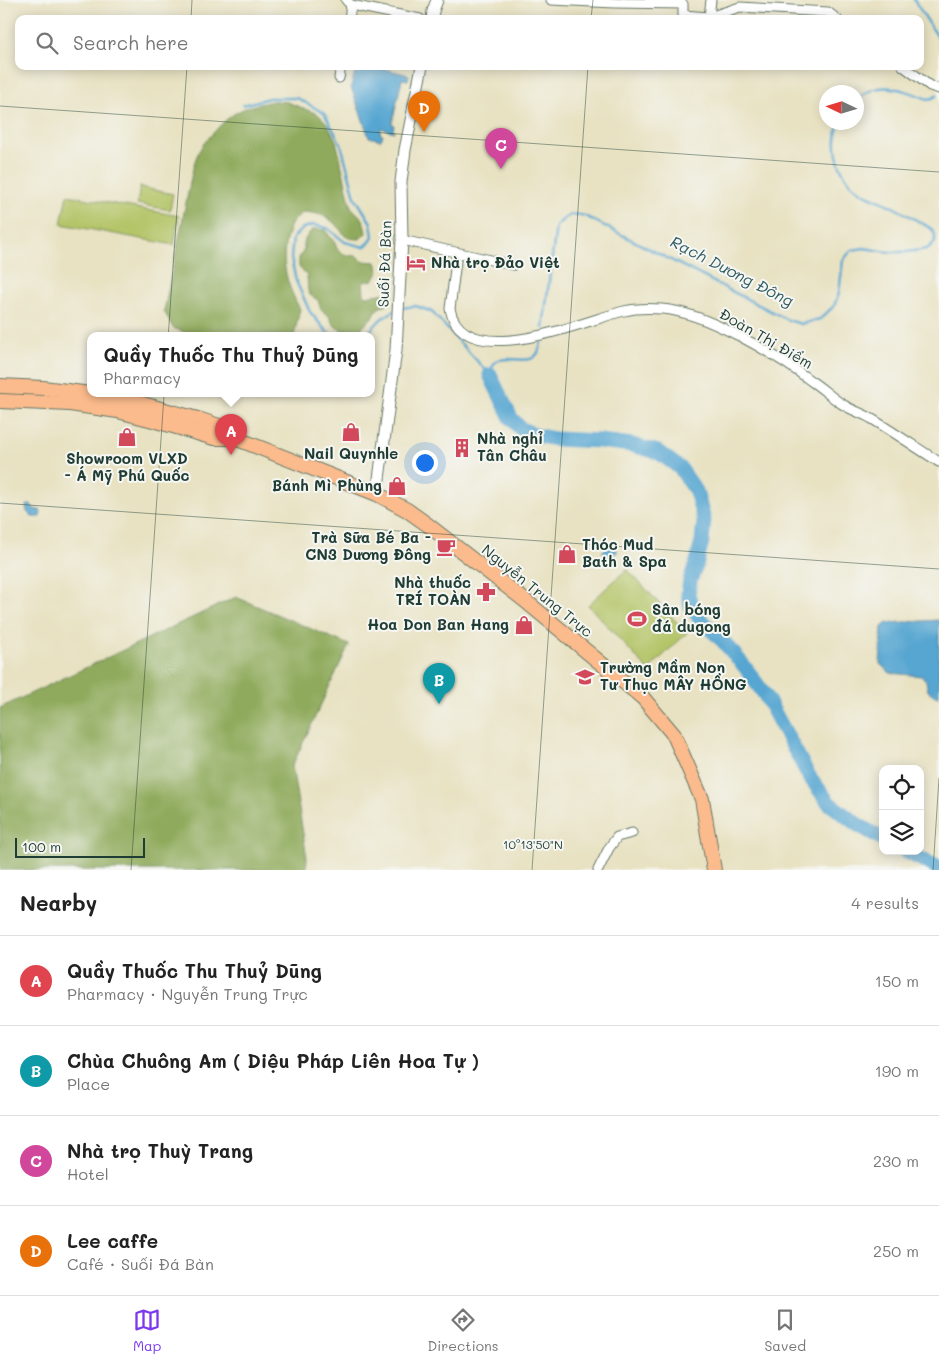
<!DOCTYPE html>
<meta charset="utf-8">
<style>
body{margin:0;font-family:Mali,sans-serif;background:#f2f2f2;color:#222}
.controls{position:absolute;right:15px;bottom:15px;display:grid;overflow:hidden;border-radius:10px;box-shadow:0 2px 12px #0003}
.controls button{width:45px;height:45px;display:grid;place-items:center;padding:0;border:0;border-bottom:1px solid #e0e0e0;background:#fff;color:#222;font:25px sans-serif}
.compass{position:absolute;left:819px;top:85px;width:45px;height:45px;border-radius:50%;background:#fff;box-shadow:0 2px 12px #0003;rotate:274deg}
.scale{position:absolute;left:15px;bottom:12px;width:130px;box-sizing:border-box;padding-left:5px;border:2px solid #1f3d34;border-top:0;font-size:14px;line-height:18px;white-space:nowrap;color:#1f3d34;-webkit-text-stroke:4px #f6f6f2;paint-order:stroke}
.you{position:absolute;left:424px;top:462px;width:18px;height:18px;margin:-12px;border:4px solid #fff;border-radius:50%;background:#1a73e8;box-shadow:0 0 0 8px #1a73e833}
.badge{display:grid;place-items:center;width:32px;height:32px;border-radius:50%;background:#7c3aed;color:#fff;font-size:16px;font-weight:700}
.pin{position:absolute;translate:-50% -41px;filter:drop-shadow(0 1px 2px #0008)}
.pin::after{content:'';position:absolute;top:26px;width:18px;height:15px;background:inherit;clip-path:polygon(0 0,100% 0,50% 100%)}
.popup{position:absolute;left:87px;top:332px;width:288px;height:65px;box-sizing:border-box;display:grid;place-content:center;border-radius:10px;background:#fff;filter:drop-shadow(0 1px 4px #0005);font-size:16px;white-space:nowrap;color:#767676}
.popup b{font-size:19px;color:#222}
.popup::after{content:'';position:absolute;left:50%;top:100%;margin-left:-10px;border:10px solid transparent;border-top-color:#fff}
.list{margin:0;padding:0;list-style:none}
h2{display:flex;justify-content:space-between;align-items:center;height:65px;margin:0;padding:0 20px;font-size:21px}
h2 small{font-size:16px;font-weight:400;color:#767676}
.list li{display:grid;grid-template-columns:32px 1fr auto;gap:15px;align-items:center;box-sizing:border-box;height:90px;padding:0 20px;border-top:1px solid #e0e0e0}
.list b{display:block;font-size:19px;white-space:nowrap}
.list p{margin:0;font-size:16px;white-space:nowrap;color:#767676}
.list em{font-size:16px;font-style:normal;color:#767676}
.icon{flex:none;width:28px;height:28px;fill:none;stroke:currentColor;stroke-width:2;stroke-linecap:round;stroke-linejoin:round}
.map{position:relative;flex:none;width:939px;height:870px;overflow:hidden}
.search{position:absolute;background:#fff;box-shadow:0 2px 12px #0003;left:15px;right:15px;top:15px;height:55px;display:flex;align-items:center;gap:12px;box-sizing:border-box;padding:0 18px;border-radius:10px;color:#767676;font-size:19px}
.sheet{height:425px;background:#fff}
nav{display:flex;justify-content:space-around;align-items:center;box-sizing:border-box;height:70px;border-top:1px solid #e0e0e0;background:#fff;font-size:14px;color:#767676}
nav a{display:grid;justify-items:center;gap:2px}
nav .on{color:#7c3aed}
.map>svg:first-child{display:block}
.green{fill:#b4c467;stroke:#6a804e}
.forest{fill:#8faa5c;stroke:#577448}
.water{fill:#57a6d1;stroke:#3b7282}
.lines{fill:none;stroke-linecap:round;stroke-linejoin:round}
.stream{stroke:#57a6d1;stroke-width:2.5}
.river{stroke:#57a6d1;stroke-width:15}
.minor-casing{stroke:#657766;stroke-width:11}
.tertiary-casing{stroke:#657766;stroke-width:13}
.primary-casing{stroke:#657766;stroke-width:16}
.minor{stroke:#fff;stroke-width:9}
.tertiary{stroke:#fff;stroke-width:11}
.primary{stroke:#fbbb8c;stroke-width:14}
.ticks{fill:none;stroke:#1f3d34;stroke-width:1;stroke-opacity:0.45}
.labels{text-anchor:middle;stroke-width:4;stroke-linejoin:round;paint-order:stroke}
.poi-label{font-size:15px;font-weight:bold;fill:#1f3d34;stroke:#f6f6f2;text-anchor:start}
.street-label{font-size:15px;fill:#1f3d34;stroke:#f6f6f2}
.water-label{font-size:16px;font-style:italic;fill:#305c63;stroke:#f6f6f2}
.ticks-label{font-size:12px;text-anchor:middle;fill:#1f3d34;stroke:#f6f6f2;stroke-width:4;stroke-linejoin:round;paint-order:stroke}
</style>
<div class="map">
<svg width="939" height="870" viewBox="0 0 939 870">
<rect width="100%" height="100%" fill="#f6f6f2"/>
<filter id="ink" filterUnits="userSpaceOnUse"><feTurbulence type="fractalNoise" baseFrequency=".02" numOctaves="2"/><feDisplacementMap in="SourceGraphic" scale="10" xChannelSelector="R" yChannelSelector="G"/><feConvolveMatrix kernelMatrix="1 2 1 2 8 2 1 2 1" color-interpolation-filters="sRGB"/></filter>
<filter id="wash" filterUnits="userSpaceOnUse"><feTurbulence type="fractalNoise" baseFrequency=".0096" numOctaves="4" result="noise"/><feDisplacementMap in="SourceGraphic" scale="20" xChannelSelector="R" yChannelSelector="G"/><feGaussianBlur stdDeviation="1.12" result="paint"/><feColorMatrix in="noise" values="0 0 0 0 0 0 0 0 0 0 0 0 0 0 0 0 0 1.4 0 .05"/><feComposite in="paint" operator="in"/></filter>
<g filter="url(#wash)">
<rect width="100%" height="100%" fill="#e8e2c2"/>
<!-- green -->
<g class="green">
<polygon points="140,187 173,194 170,210 137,204"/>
<polygon points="67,195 179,216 174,245 61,224"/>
<polygon points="627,569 687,633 648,670 588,605"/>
</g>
<!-- forest -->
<g class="forest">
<path d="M274,101L287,102L318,114L327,123L336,141L351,207L363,219L366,233L360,239C340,239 346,233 334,223C326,215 316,213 304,212C301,214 297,217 295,219C291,223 289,229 288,233C279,260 287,286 300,309L294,336H196L173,328L164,311L193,168C198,149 202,145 215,131C235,109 245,107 274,101Z"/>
<polygon points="314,229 325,230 335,243 337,249 344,254 351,256 356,255 362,261 376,262 379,272 373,280 363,282 364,295 367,296 387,293 390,291 393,294 385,305 377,309 374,315 360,330 353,332 341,330 336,327 333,324 329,316 321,310 318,300 310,295 308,291 307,276 299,267 299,258 304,250 304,241 310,232"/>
<polygon points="236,597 349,645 292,766 307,858 306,870 0,870 0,708"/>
</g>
<!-- water -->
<g class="water">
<polygon points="358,66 374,66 409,75 408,80 402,79 392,124 394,125 393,130 394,130 394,132 381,128 380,134 383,135 381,140 369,137 351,87 354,75"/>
<polygon points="31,504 34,509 40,510 41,513 40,517 32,517 27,512 26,506"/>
<polygon points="610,544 618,551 609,559 602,552"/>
<polygon points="939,620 939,696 935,696 928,691 926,681 921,676 890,673 880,664 882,627 887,623"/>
</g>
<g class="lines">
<!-- stream -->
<g class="stream">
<polyline points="914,0 939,39"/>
<path d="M856,100C861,97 865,93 870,91C889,82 910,93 928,99L933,98L937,95"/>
<polyline points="243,105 269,98 297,98 324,113 341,144 355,197 371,223 373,237 370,242 364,247 345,242 327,228 314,225 303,228 293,238 291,258 296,281 310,312 327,332 333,336"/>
<polyline points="401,308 416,306 432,312 490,375"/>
<path d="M543,328L556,226C567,216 570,212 585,216L788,320L801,324L820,319L834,306L839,293L843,260L852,250L864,248L888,252H907L927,249L935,242V235L932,229C918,221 905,213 891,206C882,201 872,198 863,193C838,178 831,149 839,122"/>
<polyline points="365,336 381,319 394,311"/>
<path d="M490,375C491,370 492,364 497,361C511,353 537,372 541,343"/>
</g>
<!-- river -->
<g class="river">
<polyline points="490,375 511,418 521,429 535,435 555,439 600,441 632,445 658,452 680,468 696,491 704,520 702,541 697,562 690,580 688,594 691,606 700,619 722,640 745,667 765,695 809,776 829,803 858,825 883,839"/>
<polyline points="905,851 939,868"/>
</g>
</g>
</g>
<g filter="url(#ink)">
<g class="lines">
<!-- minor casing -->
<g class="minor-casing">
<g id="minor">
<polyline points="346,0 351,5 420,19"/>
<polyline points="551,0 615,3 683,4 683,15 709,17 740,7 828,12 837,19"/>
<polyline points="709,17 711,0"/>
<polyline points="349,19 351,5"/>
<polyline points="903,66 930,86 939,89"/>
<polyline points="339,78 341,66"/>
<polyline points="402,240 513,265"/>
<path d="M457,253L450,309C463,374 586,320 624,311C636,308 650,308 662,309C705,312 777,355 811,381C822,388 831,397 842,404C851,410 862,413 872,419C895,433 917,448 939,462"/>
<polyline points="598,870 609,848 617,837 632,833"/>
</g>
</g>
<!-- tertiary casing -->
<g class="tertiary-casing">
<g id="tertiary">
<polyline points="432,19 433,11 437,0"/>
<polyline points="377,494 396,350 402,240 401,182 405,150 422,66"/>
</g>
</g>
<!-- primary casing -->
<g class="primary-casing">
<g id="primary">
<polyline points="0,386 43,388 91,394"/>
<polyline points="91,394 132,401 201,420 222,427 235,438"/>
<polyline points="0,401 70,404 118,411 153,420 214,438 235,438 377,494 407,510 428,525 528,603 643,698 674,735 702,799 714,870"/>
</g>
</g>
<!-- minor -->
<use href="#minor" class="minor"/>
<!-- tertiary -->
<use href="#tertiary" class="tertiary"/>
<!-- primary -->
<use href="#primary" class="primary"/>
</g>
</g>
<!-- ticks -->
<path class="ticks" d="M191,19L192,0M591,19L593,0M0,106L939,172M0,503L939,569M131,870L187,66M532,870L588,66M933,870L939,778"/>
<!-- icons -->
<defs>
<g id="hotel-bare" transform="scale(1.5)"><path d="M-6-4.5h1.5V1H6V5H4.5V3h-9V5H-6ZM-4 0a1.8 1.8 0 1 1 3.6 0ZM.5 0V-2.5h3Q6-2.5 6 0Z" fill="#d1495b" stroke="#f6f6f2" stroke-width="2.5" paint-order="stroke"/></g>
<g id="shop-bare" transform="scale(1.5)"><path d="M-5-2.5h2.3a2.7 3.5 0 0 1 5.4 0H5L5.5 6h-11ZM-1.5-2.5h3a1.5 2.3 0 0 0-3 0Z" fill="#d1495b" stroke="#f6f6f2" stroke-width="2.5" paint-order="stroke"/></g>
<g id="building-bare" transform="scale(1.5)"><path d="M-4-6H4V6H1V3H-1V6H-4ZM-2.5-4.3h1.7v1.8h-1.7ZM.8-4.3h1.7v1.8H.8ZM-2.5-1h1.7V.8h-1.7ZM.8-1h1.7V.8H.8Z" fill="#d1495b" stroke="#f6f6f2" stroke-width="2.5" paint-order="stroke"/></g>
<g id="cafe-bare" transform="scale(1.5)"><path d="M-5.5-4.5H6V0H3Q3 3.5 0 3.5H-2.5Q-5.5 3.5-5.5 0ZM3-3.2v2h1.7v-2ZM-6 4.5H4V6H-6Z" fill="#d1495b" stroke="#f6f6f2" stroke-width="2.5" paint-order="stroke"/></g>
<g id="pharmacy-bare" transform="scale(1.5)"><path d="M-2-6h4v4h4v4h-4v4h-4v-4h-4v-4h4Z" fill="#d1495b" stroke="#f6f6f2" stroke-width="2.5" paint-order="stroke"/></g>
<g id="stadium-bare" transform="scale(1.5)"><path d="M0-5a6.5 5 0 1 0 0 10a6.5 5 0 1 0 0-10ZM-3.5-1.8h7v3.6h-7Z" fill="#d1495b" stroke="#f6f6f2" stroke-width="2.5" paint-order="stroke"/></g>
<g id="school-bare" transform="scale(1.5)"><path d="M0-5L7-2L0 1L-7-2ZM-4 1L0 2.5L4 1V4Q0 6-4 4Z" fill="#d1495b" stroke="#f6f6f2" stroke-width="2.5" paint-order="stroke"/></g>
</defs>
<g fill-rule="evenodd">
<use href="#hotel-bare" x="416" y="263"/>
<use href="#shop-bare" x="351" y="432"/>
<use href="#shop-bare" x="127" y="437"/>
<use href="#building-bare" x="462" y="448"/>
<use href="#shop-bare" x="397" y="486"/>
<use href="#cafe-bare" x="446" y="547"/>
<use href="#shop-bare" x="567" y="554"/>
<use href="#pharmacy-bare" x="486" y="592"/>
<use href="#stadium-bare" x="637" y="619"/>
<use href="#shop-bare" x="524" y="625"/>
<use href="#school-bare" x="585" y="677"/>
</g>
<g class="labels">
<!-- poi labels -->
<g class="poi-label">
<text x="431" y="268">Nhà trọ Đảo Việt</text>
<text x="477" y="444">Nhà nghỉ<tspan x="477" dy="17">Tân Châu</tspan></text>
<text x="351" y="459" text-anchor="middle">Nail Quynhle</text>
<text x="127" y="464" text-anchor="middle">Showroom VLXD<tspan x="127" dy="17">- Á Mỹ Phú Quốc</tspan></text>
<text x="382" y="491" text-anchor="end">Bánh Mì Phùng</text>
<text x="431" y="543" text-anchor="end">Trà Sữa Bé Ba -<tspan x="431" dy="17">CN3 Dương Đông</tspan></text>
<text x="582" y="550">Thóc Mud<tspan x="582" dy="17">Bath &amp; Spa</tspan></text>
<text x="471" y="588" text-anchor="end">Nhà thuốc<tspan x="471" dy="17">TRÍ TOÀN</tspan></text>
<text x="652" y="615">Sân bóng<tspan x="652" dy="17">đá dugong</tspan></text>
<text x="509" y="630" text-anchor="end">Hoa Don Ban Hang</text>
<text x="600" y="673">Trường Mầm Non<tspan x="600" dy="17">Tư Thục MÂY HỒNG</tspan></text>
</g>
<!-- street labels -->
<g class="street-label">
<text transform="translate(385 264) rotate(-88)" y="5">Suối Đá Bàn</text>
<text transform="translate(766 339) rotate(30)" y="5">Đoàn Thị Điểm</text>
<text transform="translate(537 591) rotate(39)" y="5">Nguyễn Trung Trực</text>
</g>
<!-- water labels -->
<g class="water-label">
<text transform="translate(732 271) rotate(27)" y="6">Rạch Dương Đông</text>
</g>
</g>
<g class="ticks-label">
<text x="533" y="849">10°13'50"N</text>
</g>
</svg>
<div class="controls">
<button><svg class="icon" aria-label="locate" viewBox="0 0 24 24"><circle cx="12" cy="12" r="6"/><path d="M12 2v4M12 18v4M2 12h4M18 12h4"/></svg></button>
<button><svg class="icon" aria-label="layers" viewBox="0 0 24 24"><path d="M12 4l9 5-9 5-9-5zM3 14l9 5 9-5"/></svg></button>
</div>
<svg class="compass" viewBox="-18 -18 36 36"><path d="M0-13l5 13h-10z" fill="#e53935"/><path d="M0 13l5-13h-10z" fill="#767676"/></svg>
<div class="scale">100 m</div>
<div class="you"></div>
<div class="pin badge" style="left:231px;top:455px;background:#e0444e">A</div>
<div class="popup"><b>Quầy Thuốc Thu Thuỷ Dũng</b>Pharmacy</div>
<div class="pin badge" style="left:439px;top:704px;background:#0f9aa8">B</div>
<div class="pin badge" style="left:501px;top:169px;background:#d1479c">C</div>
<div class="pin badge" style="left:424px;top:132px;background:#e8710a">D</div>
<div class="search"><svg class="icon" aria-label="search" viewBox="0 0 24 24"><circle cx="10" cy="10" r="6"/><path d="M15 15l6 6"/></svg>Search here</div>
</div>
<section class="sheet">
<h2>Nearby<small>4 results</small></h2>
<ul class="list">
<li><span class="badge" style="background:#e0444e">A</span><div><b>Quầy Thuốc Thu Thuỷ Dũng</b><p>Pharmacy · Nguyễn Trung Trực</p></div><em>150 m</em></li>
<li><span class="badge" style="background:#0f9aa8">B</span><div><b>Chùa Chuông Am ( Diệu Pháp Liên Hoa Tự )</b><p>Place</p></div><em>190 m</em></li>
<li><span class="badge" style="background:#d1479c">C</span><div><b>Nhà trọ Thuỳ Trang</b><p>Hotel</p></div><em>230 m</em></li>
<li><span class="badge" style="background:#e8710a">D</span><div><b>Lee caffe</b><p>Café · Suối Đá Bàn</p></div><em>250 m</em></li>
</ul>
</section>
<nav>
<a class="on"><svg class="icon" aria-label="map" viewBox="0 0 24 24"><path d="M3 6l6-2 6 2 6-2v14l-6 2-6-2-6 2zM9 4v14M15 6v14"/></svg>Map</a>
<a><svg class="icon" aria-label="directions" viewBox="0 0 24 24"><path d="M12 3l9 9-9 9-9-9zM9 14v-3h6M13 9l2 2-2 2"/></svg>Directions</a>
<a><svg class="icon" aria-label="saved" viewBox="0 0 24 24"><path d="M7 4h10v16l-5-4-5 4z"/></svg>Saved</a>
</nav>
